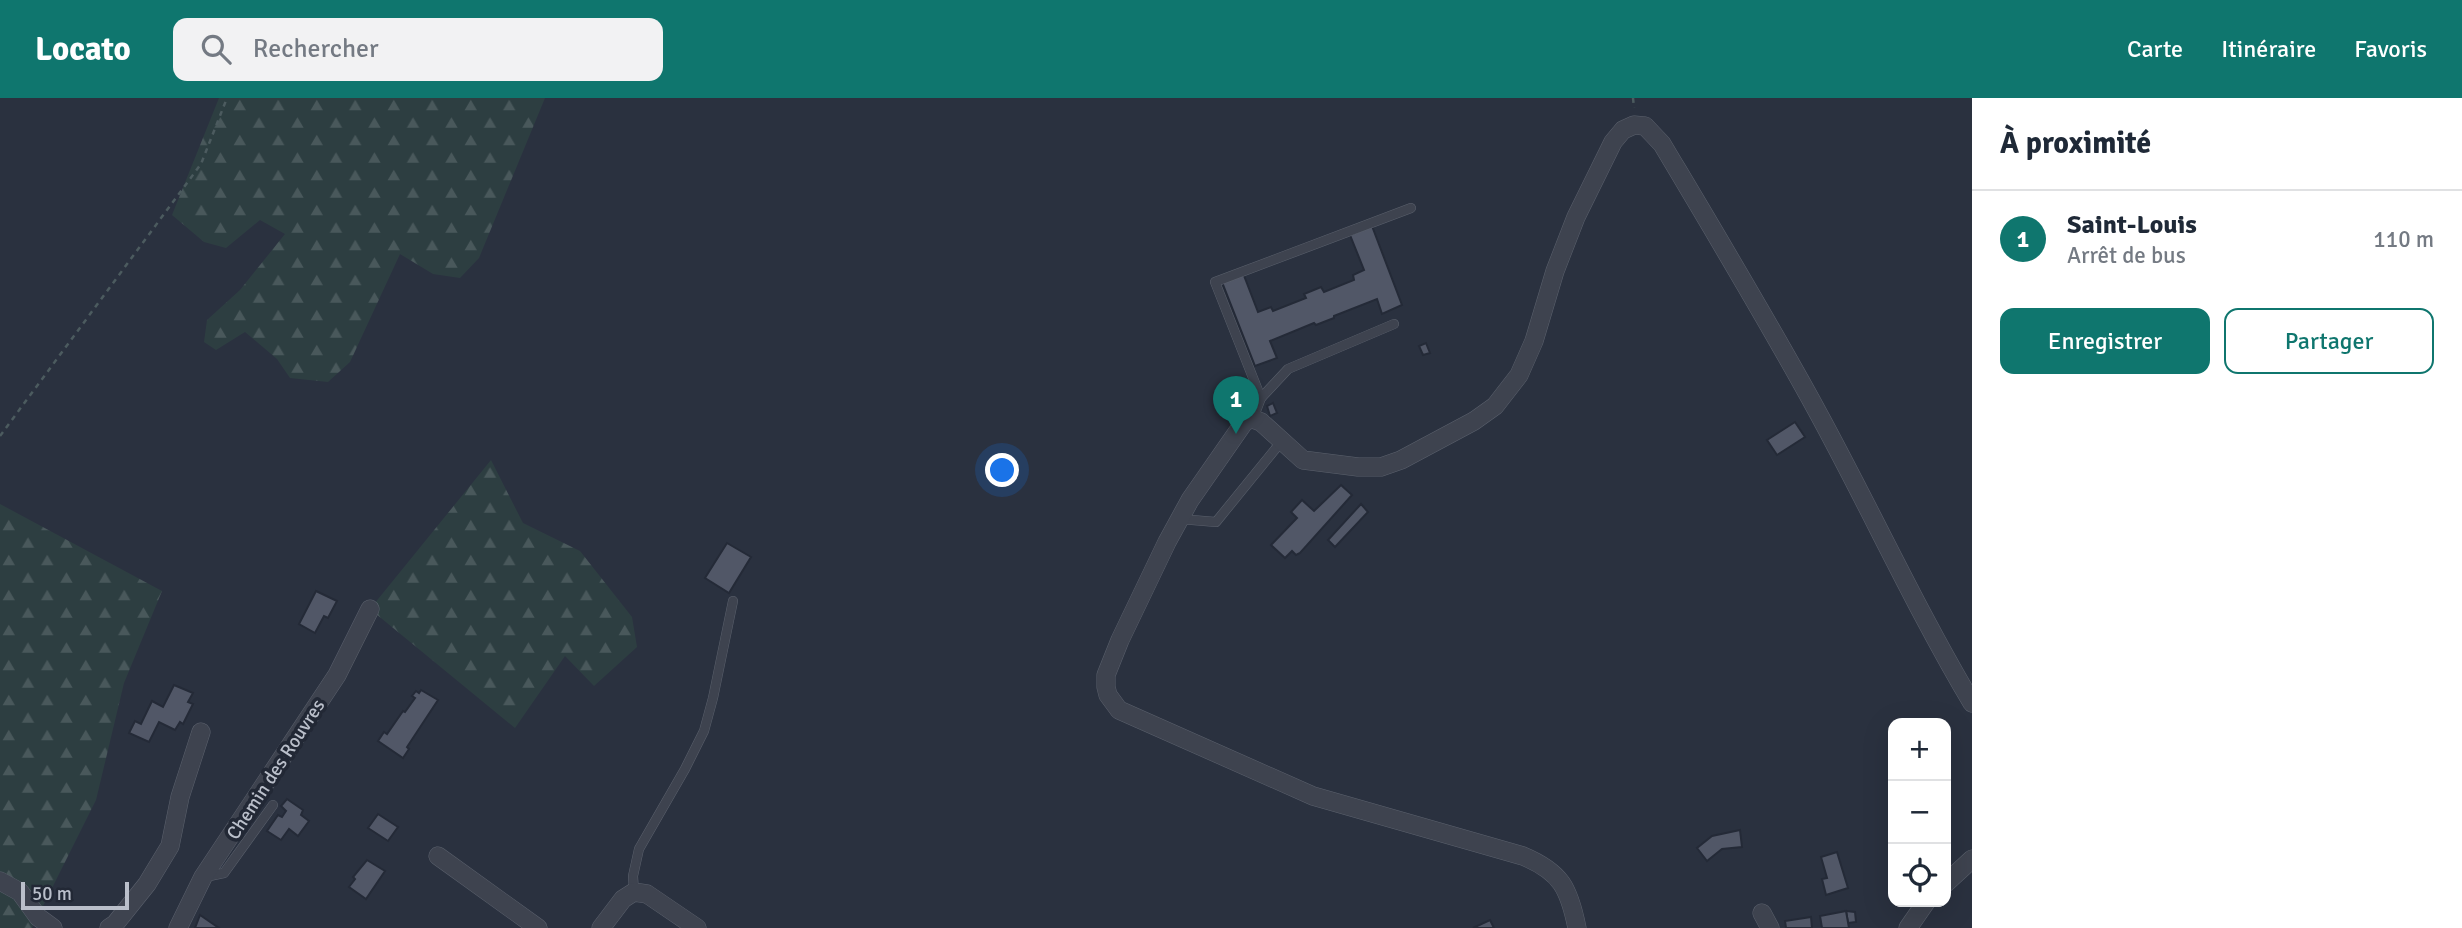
<!DOCTYPE html>
<html lang="fr">
<meta charset="utf-8">
<style>
body{margin:0;font-family:Signika,sans-serif;background:#f2f2f3;color:#1f2937}
.controls{position:absolute;right:21px;bottom:21px;display:grid;overflow:hidden;border-radius:14px;box-shadow:0 7px 28px #0002}
.controls button{width:63px;height:63px;display:grid;place-items:center;padding:0;border:0;border-bottom:2px solid #e0e1e3;background:#fff;color:#1f2937;font:35px sans-serif}
.scale{position:absolute;left:21px;bottom:18px;width:108px;box-sizing:border-box;padding-left:7px;border:4px solid #babfca;border-top:0;font-size:19px;line-height:24px;white-space:nowrap;color:#babfca;-webkit-text-stroke:5px #222835;paint-order:stroke}
.you{position:absolute;left:1003px;top:373px;width:24px;height:24px;margin:-18px;border:5px solid #fff;border-radius:50%;background:#1a73e8;box-shadow:0 0 0 10px #1a73e833}
.badge{display:grid;place-items:center;width:46px;height:46px;border-radius:50%;background:#0f766e;color:#fff;font-size:23px;font-weight:700}
.pin{position:absolute;translate:-50% -58px;filter:drop-shadow(0 2px 4px #0008)}
.pin::after{content:'';position:absolute;top:37px;width:24px;height:21px;background:inherit;clip-path:polygon(0 0,100% 0,50% 100%)}
.list{margin:0;padding:0;list-style:none}
h2{display:flex;justify-content:space-between;align-items:center;height:91px;margin:0;padding:0 28px;font-size:30px}
h2 small{font-size:23px;font-weight:400;color:#747a83}
.list li{display:grid;grid-template-columns:46px 1fr auto;gap:21px;align-items:center;box-sizing:border-box;height:98px;padding:0 28px;border-top:2px solid #e0e1e3}
.list b{display:block;font-size:26px;white-space:nowrap}
.list p{margin:0;font-size:23px;white-space:nowrap;color:#747a83}
.list em{font-size:23px;font-style:normal;color:#747a83}
.actions{display:flex;gap:14px;padding:21px 28px}
.actions a{flex:1;padding:16px 0;border:2px solid #0f766e;border-radius:14px;text-align:center;font-size:24px;color:#0f766e}
.actions .main{background:#0f766e;color:#fff}
.icon{flex:none;width:38px;height:38px;fill:none;stroke:currentColor;stroke-width:2;stroke-linecap:round;stroke-linejoin:round}
.map{position:relative;flex:none;width:1972px;height:830px;overflow:hidden}
header{display:flex;align-items:center;gap:42px;box-sizing:border-box;height:98px;padding:0 35px;background:#0f766e;color:#fff}
header strong{font-size:33px}
nav{display:flex;gap:38px;margin-inline-start:auto;font-size:24px}
.search{width:490px;height:63px;background:#f2f2f3;display:flex;align-items:center;gap:18px;box-sizing:border-box;padding:0 24px;border-radius:14px;color:#747a83;font-size:26px}
main{display:flex}
aside{flex:1;background:#fff}
.map>svg:first-child{display:block}
.forest{fill:url(#forest-firs)}
.building{fill:#515767;stroke:#242a37;stroke-width:2}
.lines{fill:none;stroke-linecap:round;stroke-linejoin:round}
.lane-casing{stroke:#5b616d;stroke-width:10}
.street-casing{stroke:#5b616d;stroke-width:19}
.path{stroke:#4c5b5f;stroke-width:2.5;stroke-dasharray:5 5;stroke-linecap:butt}
.lane{stroke:#3e434f;stroke-width:9}
.street{stroke:#3e434f;stroke-width:18}
.labels{text-anchor:middle;stroke-width:7;stroke-linejoin:round;paint-order:stroke}
.street-label{font-size:19px;fill:#babfca;stroke:#222835}
</style>
<header>
<strong>Locato</strong>
<div class="search"><svg class="icon" aria-label="search" viewBox="0 0 24 24"><circle cx="10" cy="10" r="6"/><path d="M15 15l6 6"/></svg>Rechercher</div>
<nav><a>Carte</a><a>Itinéraire</a><a>Favoris</a></nav>
</header>
<main>
<div class="map">
<svg width="1972" height="830" viewBox="0 0 1972 830">
<defs>
<pattern id="forest-firs" width="22" height="20" patternUnits="userSpaceOnUse" patternTransform="scale(1.75)"><rect width="22" height="20" fill="#2d3e41"/><path d="M5 1l3.5 6h-7zM16 11l3.5 6h-7z" fill="#49585b"/></pattern>
</defs>
<rect width="100%" height="100%" fill="#2a313f"/>
<!-- forest -->
<g class="forest">
<polygon points="219,0 545,0 479,160 460,180 433,176 400,156 350,264 328,284 290,280 277,261 245,234 216,252 204,244 207,222 240,192 285,136 260,122 226,150 204,144 172,117"/>
<polygon points="491,362 523,425 580,453 632,519 637,549 594,588 565,558 515,630 370,511"/>
<polygon points="0,406 162,493 124,585 96,702 32,830 0,830"/>
</g>
<!-- building -->
<g class="building">
<polygon points="1372,128 1402,207 1382,216 1377,201 1334,218 1334,220 1316,227 1314,225 1270,243 1277,260 1255,268 1222,184 1243,175 1258,214 1271,209 1273,213 1306,200 1304,196 1321,189 1324,194 1354,182 1353,177 1364,172 1350,137"/>
<polygon points="1426,245 1430,255 1423,257 1419,248"/>
<polygon points="1273,305 1277,315 1270,318 1267,308"/>
<polygon points="1795,324 1805,339 1777,357 1767,342"/>
<polygon points="1341,387 1352,397 1300,455 1296,457 1292,453 1285,460 1271,447 1297,420 1291,414 1302,402 1314,413"/>
<polygon points="1361,406 1368,414 1335,449 1328,442"/>
<polygon points="727,445 751,459 729,495 705,480"/>
<polygon points="316,493 337,503 328,520 324,518 315,535 299,526"/>
<polygon points="174,587 193,595 188,604 193,606 183,626 180,624 175,632 159,624 149,644 129,635 135,623 141,626 152,603 163,609"/>
<polygon points="421,592 438,602 407,649 409,651 403,660 378,643 384,634 387,636 403,613 405,614 415,600 412,598 416,593 419,595"/>
<polygon points="287,701 303,712 301,717 309,723 298,738 289,731 281,742 267,733 278,717 282,719 286,713 281,708"/>
<polygon points="378,716 398,729 388,743 368,730"/>
<polygon points="1740,732 1742,749 1722,751 1707,763 1697,750 1712,738"/>
<polygon points="1837,754 1848,790 1826,797 1822,781 1827,780 1821,759"/>
<polygon points="367,762 385,773 366,801 349,789 355,781 353,779"/>
<polygon points="1846,813 1855,814 1856,824 1848,825"/>
<polygon points="1846,813 1849,830 1822,830 1820,818"/>
<polygon points="200,817 219,830 195,830"/>
<polygon points="1811,819 1812,830 1786,830 1785,823"/>
<polygon points="1490,822 1494,830 1473,830"/>
</g>
<g class="lines">
<!-- lane casing -->
<g class="lane-casing">
<g id="lane">
<polyline points="1261,300 1215,184 1411,110"/>
<polyline points="1253,321 1261,300 1288,271 1394,226"/>
<polyline points="1180,421 1216,424 1281,344"/>
<polyline points="205,779 224,775 273,707"/>
<polyline points="634,794 633,778 639,751 685,671 704,633 713,600 733,503"/>
</g>
</g>
<!-- street casing -->
<g class="street-casing">
<g id="street">
<polyline points="438,758 538,830"/>
<polyline points="0,783 20,794 38,819 53,830"/>
<polyline points="1946,785 1972,761"/>
<polyline points="1762,815 1770,830"/>
<polyline points="109,830 115,826 147,786 170,748 180,699 201,634"/>
<polyline points="178,830 203,779 337,577 370,511"/>
<polyline points="601,830 623,801 634,794 647,796 697,830"/>
<path d="M1577,830C1569,790 1561,774 1523,758L1313,698L1119,612L1108,597L1106,589V577L1120,542L1167,444L1190,402L1245,323L1253,321L1261,324L1303,362L1358,369H1381L1401,362L1474,323L1495,308L1519,277L1534,243L1555,173L1576,119L1613,44L1623,32L1634,27L1645,28L1662,46C1715,135 1768,223 1817,313C1870,410 1916,511 1972,605"/>
<polyline points="1908,830 1926,804"/>
</g>
</g>
<!-- path -->
<g class="path">
<polyline points="1633,0 1634,10"/>
<polyline points="0,338 201,66 227,0"/>
</g>
<!-- lane -->
<use href="#lane" class="lane"/>
<!-- street -->
<use href="#street" class="street"/>
</g>
<g class="labels">
<!-- street labels -->
<g class="street-label">
<text transform="translate(275 671) rotate(-57)" y="7">Chemin des Rouvres</text>
</g>
</g>
</svg>
<div class="controls">
<button>+</button>
<button>−</button>
<button><svg class="icon" aria-label="locate" viewBox="0 0 24 24"><circle cx="12" cy="12" r="6"/><path d="M12 2v4M12 18v4M2 12h4M18 12h4"/></svg></button>
</div>
<div class="scale">50 m</div>
<div class="you"></div>
<div class="pin badge" style="left:1236px;top:336px">1</div>
</div>
<aside>
<h2>À proximité<small></small></h2>
<ul class="list">
<li><span class="badge">1</span><div><b>Saint-Louis</b><p>Arrêt de bus</p></div><em>110 m</em></li>
</ul>
<div class="actions"><a class="main">Enregistrer</a><a>Partager</a></div>
</aside>
</main>
